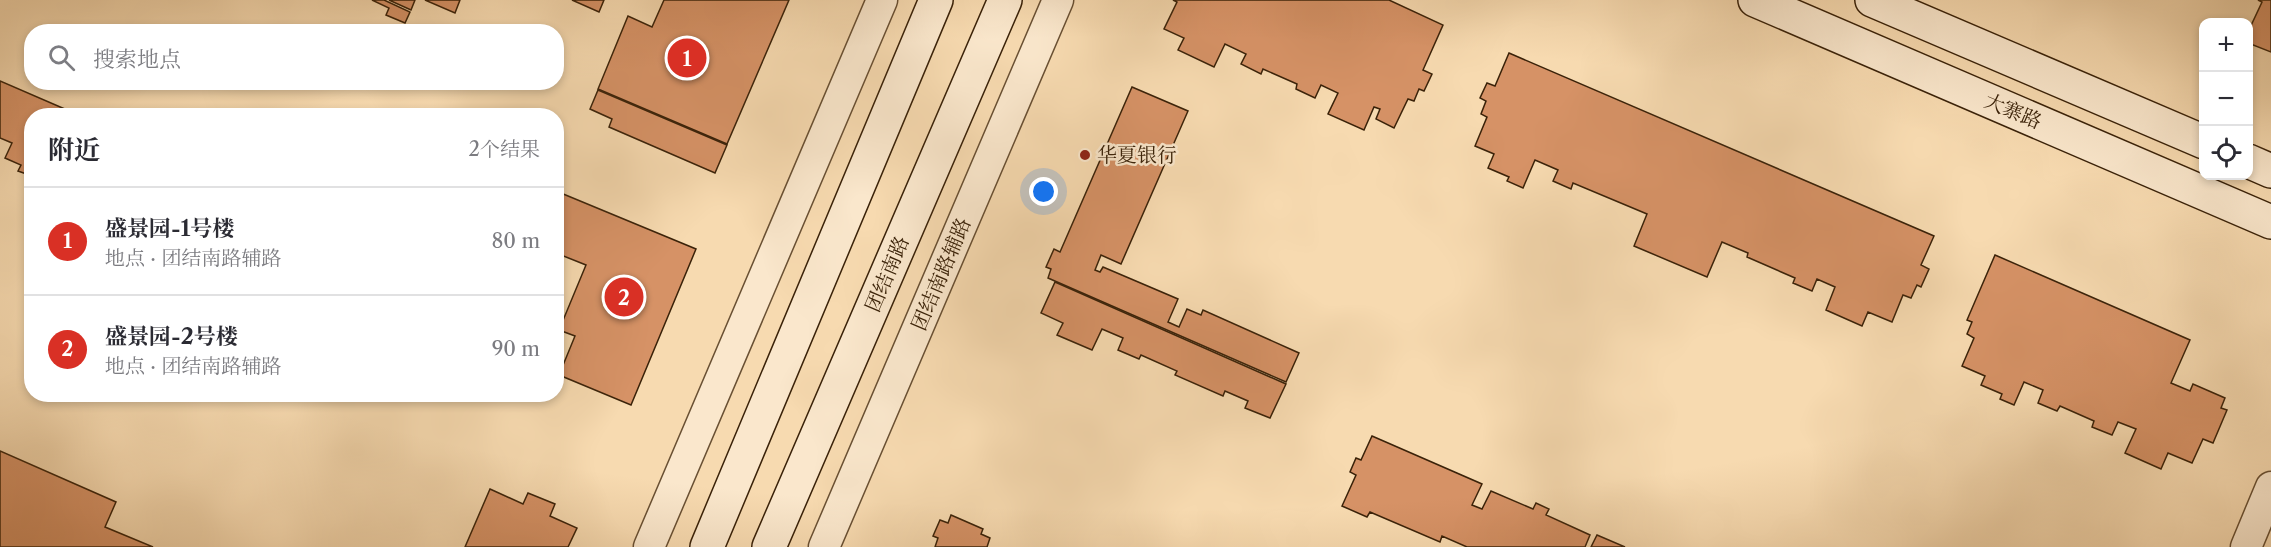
<!DOCTYPE html>
<html lang="zh">
<meta charset="utf-8">
<style>
body{margin:0;font-family:"Libre Caslon Text","Noto Serif SC",serif;background:#f7f7f7;color:#2b2b33}
.controls{position:absolute;right:18px;top:18px;display:grid;overflow:hidden;border-radius:12px;box-shadow:0 3px 9px #0003}
.controls button{width:54px;height:54px;display:grid;place-items:center;padding:0;border:0;border-bottom:2px solid #e1e1e2;background:#fff;color:#2b2b33;font:30px sans-serif}
.you{position:absolute;left:1044px;top:192px;width:21px;height:21px;margin:-15px;border:4px solid #fff;border-radius:50%;background:#1a73e8;box-shadow:0 0 0 9px #1a73e833}
.badge{display:grid;place-items:center;width:39px;height:39px;border-radius:50%;background:#d93025;color:#fff;font-size:20px;font-weight:700}
.pin{position:absolute;translate:-50% -50%;border:3px solid #fff;box-shadow:0 2px 6px #0006}
.list{margin:0;padding:0;list-style:none}
h2{display:flex;justify-content:space-between;align-items:center;height:78px;margin:0;padding:0 24px;font-size:26px}
h2 small{font-size:20px;font-weight:400;color:#7c7c81}
.list li{display:grid;grid-template-columns:39px 1fr auto;gap:18px;align-items:center;box-sizing:border-box;height:108px;padding:0 24px;border-top:2px solid #e1e1e2}
.list b{display:block;font-size:22px;white-space:nowrap}
.list p{margin:0;font-size:20px;white-space:nowrap;color:#7c7c81}
.list em{font-size:20px;font-style:normal;color:#7c7c81}
.icon{flex:none;width:33px;height:33px;fill:none;stroke:currentColor;stroke-width:2;stroke-linecap:round;stroke-linejoin:round}
.map{position:relative;flex:none;width:2271px;height:547px;overflow:hidden}
.search{position:absolute;background:#fff;box-shadow:0 3px 9px #0003;left:24px;top:24px;width:540px;height:66px;display:flex;align-items:center;gap:15px;box-sizing:border-box;padding:0 21px;border-radius:24px;color:#7c7c81;font-size:22px}
.panel{position:absolute;background:#fff;box-shadow:0 3px 9px #0003;left:24px;top:108px;width:540px;height:294px;border-radius:24px}
.map>svg:first-child{display:block}
.building{fill:#d69266;stroke:#3a2209;stroke-width:1.5}
.lines{fill:none;stroke-linecap:round;stroke-linejoin:round}
.street-casing{stroke:#695033;stroke-width:33}
.secondary-casing{stroke:#3a2209;stroke-width:36}
.street{stroke:#fae7cc;stroke-width:30}
.secondary{stroke:#fae7cc;stroke-width:33}
.poi-dot{fill:#8f2418;stroke:#fae7cc;stroke-width:2}
.labels{text-anchor:middle;stroke-width:5;stroke-linejoin:round;paint-order:stroke}
.street-label{font-size:20px;fill:#3a2209;stroke:#fae7cc}
.poi-label{font-size:20px;fill:#3a2209;stroke:#fae7cc;text-anchor:start}
</style>
<div class="map">
<svg width="2271" height="547" viewBox="0 0 2271 547">
<rect width="100%" height="100%" fill="#f7dab0"/>
<filter id="stains"><feTurbulence type="fractalNoise" baseFrequency=".00333" numOctaves="4"/><feColorMatrix values="0 0 0 0 .2 0 0 0 0 .09 0 0 0 0 .02 0 0 0 .5 -.17"/></filter>
<radialGradient id="worn" r=".72"><stop offset=".6" stop-color="#630" stop-opacity="0"/><stop offset="1" stop-color="#630" stop-opacity=".3"/></radialGradient>
<!-- building -->
<g class="building">
<polygon points="372,0 384,0 410,12 405,23 386,15 389,8"/>
<polygon points="389,0 415,0 411,10"/>
<polygon points="425,0 460,0 455,13"/>
<polygon points="572,0 604,0 599,12"/>
<polygon points="664,0 789,0 727,144 598,89 628,16 652,27"/>
<polygon points="1173,0 1389,0 1443,25 1423,70 1432,74 1424,91 1419,89 1414,101 1408,99 1394,128 1376,119 1380,109 1374,107 1364,130 1328,114 1338,93 1321,85 1315,98 1296,89 1297,84 1263,69 1261,74 1241,64 1246,54 1225,44 1214,67 1178,50 1184,38 1164,29 1177,2"/>
<polygon points="2258,0 2271,0 2271,52 2248,43 2248,32 2262,2"/>
<polygon points="1509,53 1934,236 1921,265 1929,269 1921,287 1917,285 1911,298 1903,295 1892,322 1868,312 1862,326 1826,310 1835,287 1817,279 1812,291 1793,283 1795,278 1747,257 1748,253 1722,242 1707,277 1634,246 1647,214 1573,183 1571,189 1553,181 1558,170 1535,160 1523,188 1507,181 1509,177 1488,168 1494,154 1475,146 1487,117 1481,114 1486,101 1480,98 1487,83 1495,86"/>
<polygon points="0,81 81,116 32,116 32,176 18,171 21,165 5,158 12,143 0,138"/>
<polygon points="1132,87 1188,111 1121,264 1101,255 1095,270 1100,272 1103,267 1178,299 1168,322 1179,327 1187,309 1201,315 1203,310 1299,353 1286,382 1048,278 1051,269 1046,267 1054,249 1060,252"/>
<polygon points="598,90 727,145 715,173 609,127 612,119 590,109"/>
<polygon points="556,191 696,249 631,405 559,375 575,336 559,330 586,265 556,253"/>
<polygon points="1995,255 2190,340 2171,383 2190,391 2193,384 2225,398 2221,408 2227,410 2213,443 2203,439 2192,463 2168,453 2161,469 2125,453 2136,429 2118,422 2112,435 2092,427 2094,421 2060,406 2057,411 2038,403 2043,390 2024,382 2014,405 2000,399 2002,394 1981,385 1985,376 1962,366 1974,338 1967,334 1972,322 1967,320"/>
<polygon points="1055,282 1286,384 1270,418 1245,408 1248,401 1225,391 1223,396 1175,375 1177,371 1141,355 1139,359 1118,350 1123,338 1102,329 1092,350 1057,335 1063,323 1041,313"/>
<polygon points="1372,436 1482,484 1472,505 1482,509 1491,491 1533,509 1536,503 1549,509 1546,515 1590,535 1585,547 1467,547 1442,536 1440,542 1370,512 1367,517 1342,506 1356,475 1350,472 1356,458 1361,460"/>
<polygon points="0,451 116,502 105,527 153,547 0,547"/>
<polygon points="490,489 523,504 528,493 555,504 550,516 577,528 568,547 465,547"/>
<polygon points="951,515 983,529 981,534 990,538 987,547 935,547 938,538 933,536 940,520 948,523"/>
<polygon points="1597,535 1625,547 1591,547"/>
</g>
<g class="lines">
<!-- street casing -->
<g class="street-casing">
<g id="street">
<polyline points="649,547 882,0"/>
<polyline points="824,547 1058,0"/>
<polyline points="2246,547 2271,487"/>
</g>
</g>
<!-- secondary casing -->
<g class="secondary-casing">
<g id="secondary">
<polyline points="1755,0 2271,222"/>
<polyline points="1872,0 2204,142"/>
<polyline points="2248,161 2271,171"/>
<polyline points="707,547 936,0"/>
<polyline points="769,547 1005,0"/>
</g>
</g>
<!-- street -->
<use href="#street" class="street"/>
<!-- secondary -->
<use href="#secondary" class="secondary"/>
</g>
<!-- markers -->
<circle class="poi-dot" cx="1085" cy="155" r="6"/>
<g class="labels">
<!-- street labels -->
<g class="street-label">
<text transform="translate(2013 111) rotate(23)" y="7">大寨路</text>
<text transform="translate(887 274) rotate(-67)" y="7">团结南路</text>
<text transform="translate(941 274) rotate(-67)" y="7">团结南路辅路</text>
</g>
<!-- poi labels -->
<g class="poi-label">
<text x="1097" y="162">华夏银行</text>
</g>
</g>
<rect width="100%" height="100%" filter="url(#stains)"/>
<rect width="100%" height="100%" fill="url(#worn)"/>
</svg>
<div class="controls">
<button>+</button>
<button>−</button>
<button><svg class="icon" aria-label="locate" viewBox="0 0 24 24"><circle cx="12" cy="12" r="6"/><path d="M12 2v4M12 18v4M2 12h4M18 12h4"/></svg></button>
</div>
<div class="you"></div>
<div class="pin badge" style="left:687px;top:58px">1</div>
<div class="pin badge" style="left:624px;top:297px">2</div>
<div class="search"><svg class="icon" aria-label="search" viewBox="0 0 24 24"><circle cx="10" cy="10" r="6"/><path d="M15 15l6 6"/></svg>搜索地点</div>
<section class="panel">
<h2>附近<small>2个结果</small></h2>
<ul class="list">
<li><span class="badge">1</span><div><b>盛景园-1号楼</b><p>地点 · 团结南路辅路</p></div><em>80 m</em></li>
<li><span class="badge">2</span><div><b>盛景园-2号楼</b><p>地点 · 团结南路辅路</p></div><em>90 m</em></li>
</ul>
</section>
</div>
